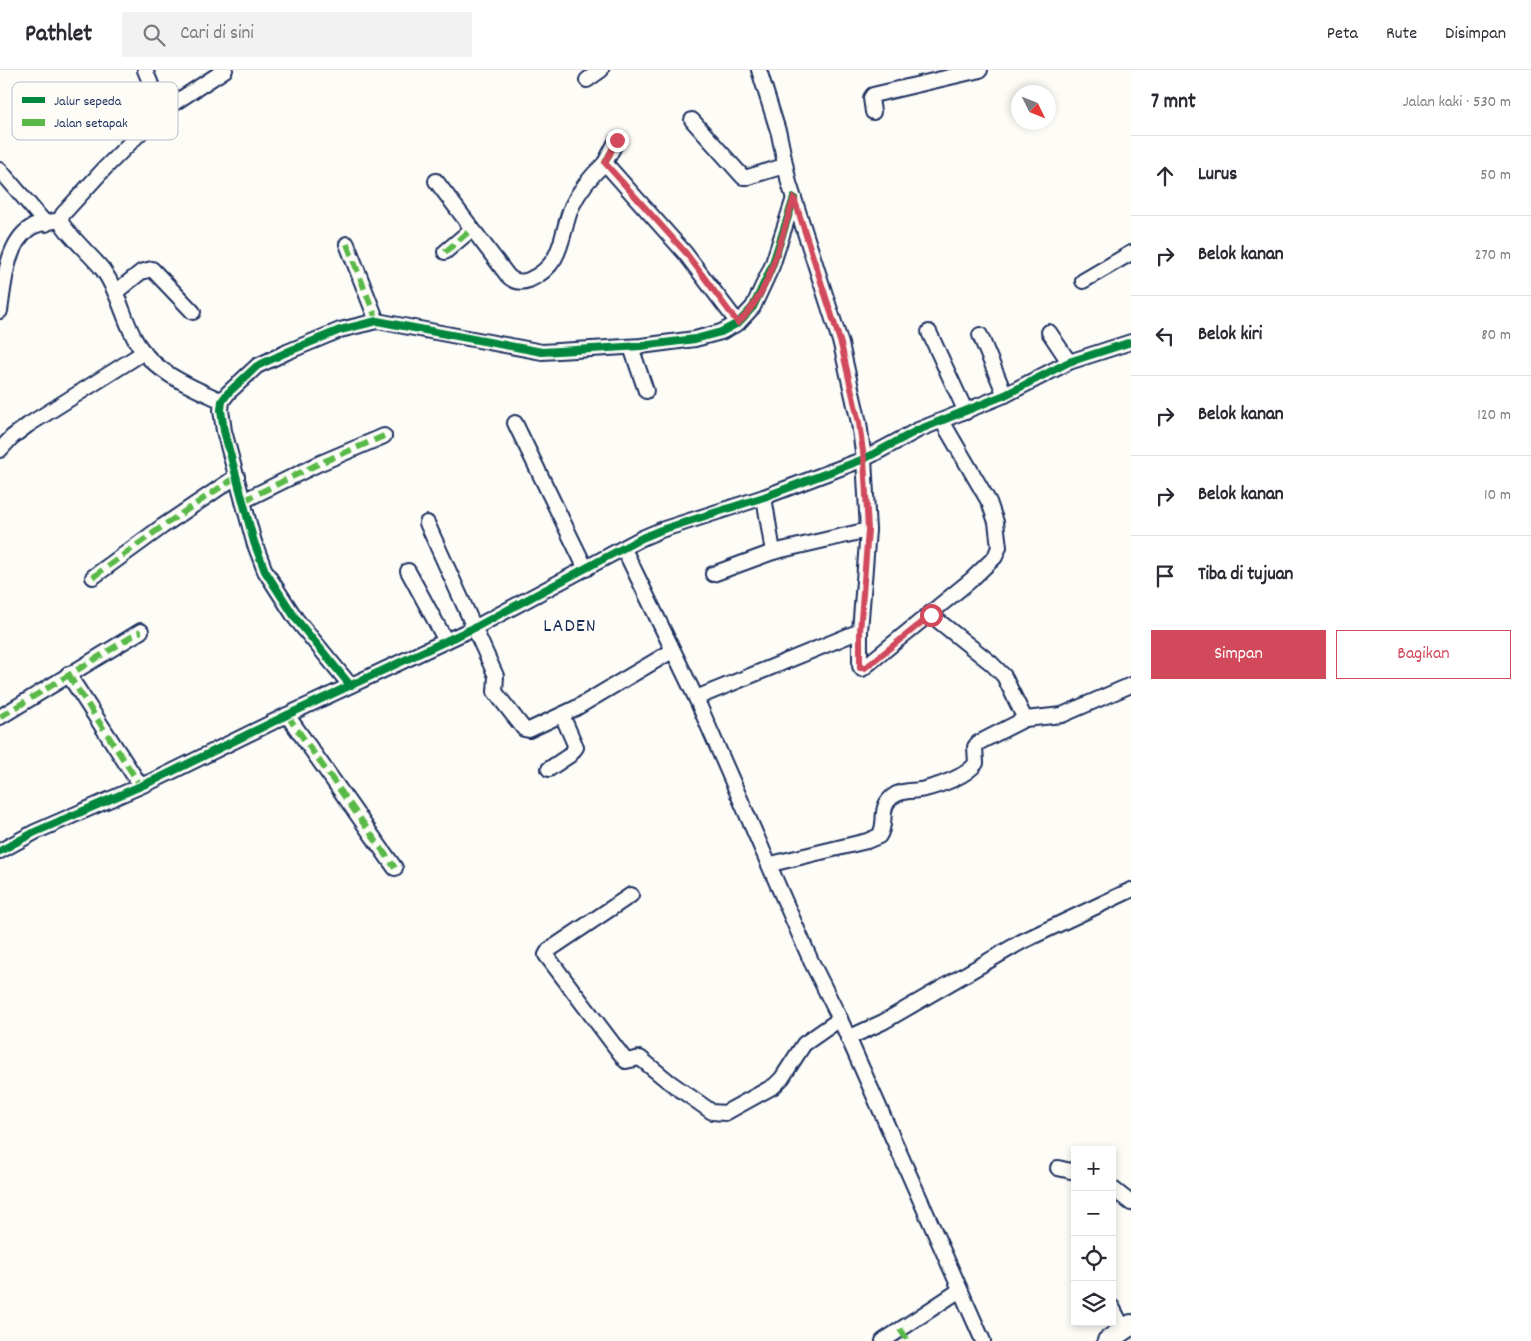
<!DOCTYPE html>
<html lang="id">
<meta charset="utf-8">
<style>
body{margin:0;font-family:Dekko,sans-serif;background:#f2f2f3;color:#2b2b33}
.controls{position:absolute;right:15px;bottom:15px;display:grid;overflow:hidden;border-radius:0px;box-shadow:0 2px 8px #0003}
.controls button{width:45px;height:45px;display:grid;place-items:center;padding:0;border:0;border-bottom:1px solid #e1e1e2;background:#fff;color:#2b2b33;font:25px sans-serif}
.compass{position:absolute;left:1011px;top:15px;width:45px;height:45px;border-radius:50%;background:#fff;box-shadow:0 2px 8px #0003;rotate:133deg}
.stop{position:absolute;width:15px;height:15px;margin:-11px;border:4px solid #d1495b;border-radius:50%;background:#fff}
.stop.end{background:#d1495b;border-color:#fff;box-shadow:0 1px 5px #0008}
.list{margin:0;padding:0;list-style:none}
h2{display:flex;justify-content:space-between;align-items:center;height:65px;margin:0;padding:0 20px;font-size:21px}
h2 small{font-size:16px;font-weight:400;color:#7c7c81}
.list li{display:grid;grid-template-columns:32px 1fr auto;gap:15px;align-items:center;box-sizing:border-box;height:80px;padding:0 20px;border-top:1px solid #e1e1e2}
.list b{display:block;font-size:19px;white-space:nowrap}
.list em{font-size:16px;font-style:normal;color:#7c7c81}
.actions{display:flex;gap:10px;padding:15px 20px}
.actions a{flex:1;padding:11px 0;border:1px solid #d1495b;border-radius:0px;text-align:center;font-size:18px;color:#d1495b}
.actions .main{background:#d1495b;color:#fff}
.icon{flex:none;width:28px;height:28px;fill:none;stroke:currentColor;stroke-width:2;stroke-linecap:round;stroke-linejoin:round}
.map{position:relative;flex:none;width:1131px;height:1271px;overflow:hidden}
header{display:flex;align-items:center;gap:30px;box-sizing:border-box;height:70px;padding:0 25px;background:#fff;border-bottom:1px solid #e1e1e2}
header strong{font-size:24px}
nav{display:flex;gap:28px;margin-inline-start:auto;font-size:18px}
.search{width:350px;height:45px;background:#f2f2f3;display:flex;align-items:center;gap:12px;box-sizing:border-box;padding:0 18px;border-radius:0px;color:#7c7c81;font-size:19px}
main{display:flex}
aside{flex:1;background:#fff}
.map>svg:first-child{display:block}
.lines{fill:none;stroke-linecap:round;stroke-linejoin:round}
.street-casing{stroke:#1b2f5e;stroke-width:18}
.secondary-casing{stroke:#1b2f5e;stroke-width:24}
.street{stroke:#fdfcf7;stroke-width:14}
.secondary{stroke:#fdfcf7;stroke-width:20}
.quiet{stroke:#58b947;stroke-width:6;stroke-dasharray:12 6;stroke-linecap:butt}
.cycleway-casing{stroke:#fdfcf7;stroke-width:11}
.cycleway{stroke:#00873e;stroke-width:8}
.route{stroke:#d1495b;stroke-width:6}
.labels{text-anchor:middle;stroke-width:4.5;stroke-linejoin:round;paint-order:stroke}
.quarter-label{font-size:20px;letter-spacing:1px;fill:#1b2f5e;stroke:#fdfcf7}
.key{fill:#fdfcf7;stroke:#b9bec9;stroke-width:1}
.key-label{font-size:14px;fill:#1b2f5e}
</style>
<header>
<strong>Pathlet</strong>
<div class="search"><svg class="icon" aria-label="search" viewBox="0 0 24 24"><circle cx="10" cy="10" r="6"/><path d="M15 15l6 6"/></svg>Cari di sini</div>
<nav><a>Peta</a><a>Rute</a><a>Disimpan</a></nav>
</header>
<main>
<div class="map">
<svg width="1131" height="1271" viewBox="0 0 1131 1271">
<rect width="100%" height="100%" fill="#fdfcf7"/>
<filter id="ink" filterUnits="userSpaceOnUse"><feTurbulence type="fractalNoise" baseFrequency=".02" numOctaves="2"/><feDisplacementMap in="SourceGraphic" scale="10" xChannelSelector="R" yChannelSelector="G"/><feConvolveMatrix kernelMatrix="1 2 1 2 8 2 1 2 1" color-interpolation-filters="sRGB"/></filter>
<g filter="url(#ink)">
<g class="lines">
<!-- street casing -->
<g class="street-casing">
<g id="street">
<polyline points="145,0 162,41"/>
<polyline points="759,0 779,64 789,113 841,274 859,353 864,389 868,460 860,561 860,596 862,599 971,510 995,487 999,477 996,452 989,432 942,351"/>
<polyline points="587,10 601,0"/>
<polyline points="873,42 871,28 873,25 980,0"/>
<polyline points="692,50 743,107 748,107 784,96"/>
<polyline points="605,93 617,70"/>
<polyline points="0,100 46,154"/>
<path d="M436,111L508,206C514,212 521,213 529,210C565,194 560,164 572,136C580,119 592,105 605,93L685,183L738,253"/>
<polyline points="347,174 377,251"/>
<polyline points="445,182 472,159"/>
<polyline points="1083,211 1131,183"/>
<polyline points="117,221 141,202 152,199 193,242"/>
<path d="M0,241C4,215 6,174 30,158C38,153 51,152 60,150"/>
<polyline points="929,262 966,342"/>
<polyline points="1049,262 1069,292"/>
<polyline points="980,265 1005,325"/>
<polyline points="631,277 646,321"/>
<path d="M222,331C192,317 155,303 137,273C123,249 120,224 103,200C94,188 64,161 60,150L63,144L105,98L162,41L225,0"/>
<polyline points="515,353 586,499"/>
<polyline points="0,380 12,367 28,355 144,282"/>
<polyline points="764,427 773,482"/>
<polyline points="243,431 318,394 384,366"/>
<polyline points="427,453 496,606 495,622 524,659 529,660 576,638 672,581"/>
<polyline points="624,479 696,628 811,891 840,949 983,1271"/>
<polyline points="408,501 446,571"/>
<polyline points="713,504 773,482 868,460"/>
<polyline points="93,507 163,456 237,406"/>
<polyline points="931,545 991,593 1004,606 1025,649 1062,645 1131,615"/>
<polyline points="68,604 140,715"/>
<polyline points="350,615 296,549 265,501 254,472 224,361 221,340 222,331 228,323 257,296 287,282 340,260 377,251 542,282 641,276 695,269 721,262 738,253 753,237 772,196 794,128"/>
<polyline points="696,628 860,561"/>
<polyline points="287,645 395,798"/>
<polyline points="0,647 141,561"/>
<polyline points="549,699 570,685 576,677 562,645"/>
<polyline points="0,781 35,762 159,708 287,645 476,557 642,468 661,460 764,427 864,389 918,360 1005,325 1069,292 1131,272"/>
<path d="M771,794L867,771L879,766C888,753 878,739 892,727C902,719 913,722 925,719C941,715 967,706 976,693L975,677L978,673L1025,649"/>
<polyline points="631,825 549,880 546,885 626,991 640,988 668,1011 712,1042 725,1043 774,1016 782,1008 804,974 840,949"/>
<polyline points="848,968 883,952 1021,872 1131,820"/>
<polyline points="1058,1098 1075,1102"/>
<polyline points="1112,1118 1131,1133"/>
<polyline points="1112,1237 1124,1260"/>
<polyline points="883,1271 960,1220"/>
</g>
</g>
<!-- secondary casing -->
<g class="secondary-casing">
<polyline id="secondary" points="1108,1271 1131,1255"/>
</g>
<!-- street -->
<use href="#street" class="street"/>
<!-- secondary -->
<use href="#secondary" class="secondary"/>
<!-- quiet -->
<g class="quiet">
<polyline points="605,93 617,70"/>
<polyline points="347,174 377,251"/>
<polyline points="445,182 472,159"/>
<polyline points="243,431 318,394 384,366"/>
<polyline points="93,507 163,456 237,406"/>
<polyline points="68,604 140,715"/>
<polyline points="287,645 395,798"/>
<polyline points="0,647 141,561"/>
<polyline points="900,1259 908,1271"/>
</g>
<!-- cycleway casing -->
<g class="cycleway-casing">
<g id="cycleway">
<polyline points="350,615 296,549 265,501 254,472 224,361 221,340 222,331 228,323 257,296 287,282 340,260 377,251 542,282 641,276 695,269 721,262 738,253 753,237 772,196 794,128"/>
<polyline points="0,781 35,762 159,708 287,645 476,557 642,468 661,460 764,427 864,389 918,360 1005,325 1069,292 1131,272"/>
</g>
</g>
<!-- cycleway -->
<use href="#cycleway" class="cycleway"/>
</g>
</g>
<g class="lines" filter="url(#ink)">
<!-- route -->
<path class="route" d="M617,70L605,93L686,183L738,253C771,223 780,169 794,128L841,274L859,353L864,389L868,460L860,562V598H865L931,545"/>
</g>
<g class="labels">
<!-- quarter labels -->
<g class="quarter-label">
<text x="570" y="561">LADEN</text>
</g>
</g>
<!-- legend -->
<rect x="12" y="12" width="166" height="58" rx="8" class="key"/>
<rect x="22" y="27" width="23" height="6" fill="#00873e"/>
<rect x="22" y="49" width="23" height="7" fill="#58b947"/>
<g class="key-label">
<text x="54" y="35">Jalur sepeda</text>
<text x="54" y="57">Jalan setapak</text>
</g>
</svg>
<div class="controls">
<button>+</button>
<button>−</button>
<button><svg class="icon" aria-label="locate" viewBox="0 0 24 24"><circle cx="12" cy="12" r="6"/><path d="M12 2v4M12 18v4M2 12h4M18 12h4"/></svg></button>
<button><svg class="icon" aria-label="layers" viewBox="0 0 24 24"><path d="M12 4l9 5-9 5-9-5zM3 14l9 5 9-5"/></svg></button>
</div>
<svg class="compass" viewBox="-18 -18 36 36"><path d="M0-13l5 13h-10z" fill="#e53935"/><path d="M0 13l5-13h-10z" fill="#7c7c81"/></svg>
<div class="stop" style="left:931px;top:545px"></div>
<div class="stop end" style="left:617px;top:70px"></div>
</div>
<aside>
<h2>7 mnt<small>Jalan kaki · 530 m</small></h2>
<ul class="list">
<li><svg class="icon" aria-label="ahead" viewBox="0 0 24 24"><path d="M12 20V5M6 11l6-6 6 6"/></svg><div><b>Lurus</b></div><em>50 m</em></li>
<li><svg class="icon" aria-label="right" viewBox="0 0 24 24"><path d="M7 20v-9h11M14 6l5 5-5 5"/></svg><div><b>Belok kanan</b></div><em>270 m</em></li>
<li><svg class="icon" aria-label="left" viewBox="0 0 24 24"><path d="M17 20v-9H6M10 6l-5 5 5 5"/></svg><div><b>Belok kiri</b></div><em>80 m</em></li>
<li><svg class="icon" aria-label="right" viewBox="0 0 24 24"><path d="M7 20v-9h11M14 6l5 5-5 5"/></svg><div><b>Belok kanan</b></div><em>120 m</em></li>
<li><svg class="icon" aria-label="right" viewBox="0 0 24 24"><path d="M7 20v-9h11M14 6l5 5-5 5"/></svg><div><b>Belok kanan</b></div><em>10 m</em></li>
<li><svg class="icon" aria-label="arrive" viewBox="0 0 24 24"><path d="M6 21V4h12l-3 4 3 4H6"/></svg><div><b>Tiba di tujuan</b></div></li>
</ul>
<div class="actions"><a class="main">Simpan</a><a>Bagikan</a></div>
</aside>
</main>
